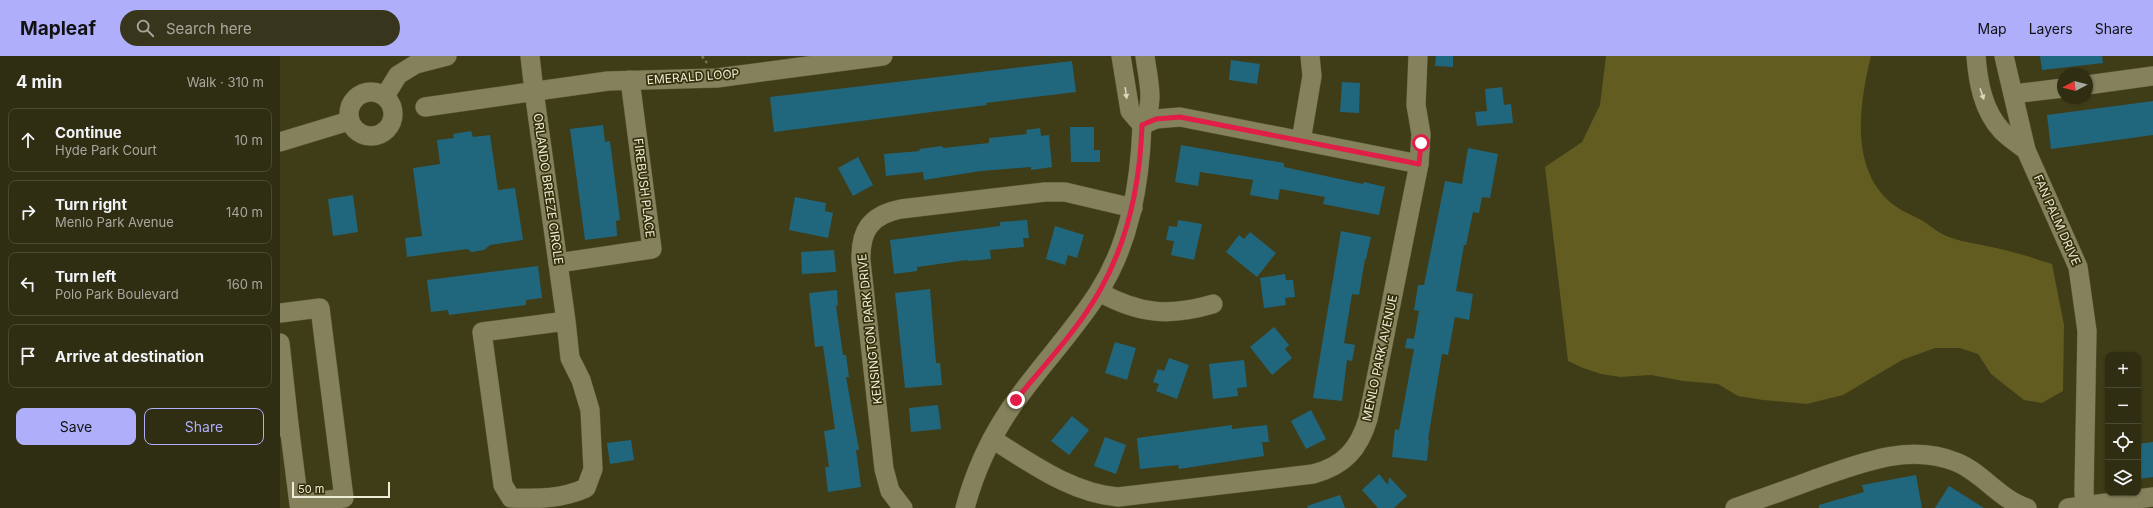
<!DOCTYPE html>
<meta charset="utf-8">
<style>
body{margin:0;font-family:Inter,sans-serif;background:#37351b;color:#f1f3f6}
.controls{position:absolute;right:12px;bottom:12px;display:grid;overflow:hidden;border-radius:8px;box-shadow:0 1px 3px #0004}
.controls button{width:36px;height:36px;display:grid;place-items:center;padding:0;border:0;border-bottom:1px solid #4a4932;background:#2f2d12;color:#f1f3f6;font:20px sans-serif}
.compass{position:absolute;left:1777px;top:12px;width:36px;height:36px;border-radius:50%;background:#2f2d12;box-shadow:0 1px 3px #0004;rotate:263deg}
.scale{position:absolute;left:12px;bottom:10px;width:98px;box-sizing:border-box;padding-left:4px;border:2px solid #edecd7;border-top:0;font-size:11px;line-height:14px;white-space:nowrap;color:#edecd7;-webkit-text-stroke:3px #35310d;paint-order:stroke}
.stop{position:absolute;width:12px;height:12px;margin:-9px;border:3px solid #e11d48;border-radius:50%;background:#fff}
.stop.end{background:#e11d48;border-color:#fff;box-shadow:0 1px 4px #0008}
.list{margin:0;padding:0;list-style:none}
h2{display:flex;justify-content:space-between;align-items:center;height:52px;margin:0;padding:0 16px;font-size:17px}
h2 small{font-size:13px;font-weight:400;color:#a7a89f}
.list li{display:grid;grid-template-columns:26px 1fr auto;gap:12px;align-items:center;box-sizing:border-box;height:64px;margin:0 8px 8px;padding:0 8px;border:1px solid #4a4932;border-radius:8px}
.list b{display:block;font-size:15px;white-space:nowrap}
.list p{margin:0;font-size:13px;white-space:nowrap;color:#a7a89f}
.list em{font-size:13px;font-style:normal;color:#a7a89f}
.actions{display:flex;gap:8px;padding:12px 16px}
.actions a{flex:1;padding:9px 0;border:1px solid #aeaefa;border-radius:8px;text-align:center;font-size:14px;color:#aeaefa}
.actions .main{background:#aeaefa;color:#111}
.icon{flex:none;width:22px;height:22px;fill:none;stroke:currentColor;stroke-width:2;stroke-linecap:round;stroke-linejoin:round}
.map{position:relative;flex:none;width:1873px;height:452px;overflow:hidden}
header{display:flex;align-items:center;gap:24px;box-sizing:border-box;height:56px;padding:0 20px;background:#aeaefa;color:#111}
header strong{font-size:19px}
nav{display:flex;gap:22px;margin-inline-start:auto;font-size:14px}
.search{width:280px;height:36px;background:#37351b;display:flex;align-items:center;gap:10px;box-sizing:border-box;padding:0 14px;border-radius:22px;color:#a7a89f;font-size:15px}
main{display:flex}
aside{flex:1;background:#2f2d12}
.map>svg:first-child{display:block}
.green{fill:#625c20}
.building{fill:#20677e}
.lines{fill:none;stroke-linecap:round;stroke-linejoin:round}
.minor-casing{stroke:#5a5738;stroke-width:20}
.path{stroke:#777556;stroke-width:2.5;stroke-dasharray:3 3;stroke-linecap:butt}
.minor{stroke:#85815c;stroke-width:19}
.oneway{fill:#d8d7be}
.route{stroke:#e11d48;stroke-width:5}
.labels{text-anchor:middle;stroke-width:3.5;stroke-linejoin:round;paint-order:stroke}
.street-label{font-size:12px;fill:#edecd7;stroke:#35310d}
</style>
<header>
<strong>Mapleaf</strong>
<div class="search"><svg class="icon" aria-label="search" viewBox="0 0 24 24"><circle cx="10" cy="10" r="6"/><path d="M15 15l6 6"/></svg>Search here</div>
<nav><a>Map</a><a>Layers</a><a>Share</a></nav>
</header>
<main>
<aside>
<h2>4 min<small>Walk · 310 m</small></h2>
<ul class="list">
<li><svg class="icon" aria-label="ahead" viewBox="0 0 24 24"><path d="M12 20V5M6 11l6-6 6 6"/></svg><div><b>Continue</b><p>Hyde Park Court</p></div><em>10 m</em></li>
<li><svg class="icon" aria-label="right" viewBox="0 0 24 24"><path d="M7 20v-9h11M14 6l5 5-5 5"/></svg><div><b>Turn right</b><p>Menlo Park Avenue</p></div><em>140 m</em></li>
<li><svg class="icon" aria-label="left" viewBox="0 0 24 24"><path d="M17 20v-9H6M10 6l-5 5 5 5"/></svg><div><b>Turn left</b><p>Polo Park Boulevard</p></div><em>160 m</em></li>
<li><svg class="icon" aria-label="arrive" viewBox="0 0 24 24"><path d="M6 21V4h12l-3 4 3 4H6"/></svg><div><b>Arrive at destination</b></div></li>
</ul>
<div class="actions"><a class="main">Save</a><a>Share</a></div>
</aside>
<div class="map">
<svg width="1873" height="452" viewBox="0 0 1873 452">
<rect width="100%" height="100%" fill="#3f3c18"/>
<!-- green -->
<path class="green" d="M1326,0H1591C1580,45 1569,111 1610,146C1619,154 1630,158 1641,164C1650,169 1659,178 1669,181C1685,187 1700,188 1716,192C1735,196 1753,202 1772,208L1784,269L1783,335L1762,347L1744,344L1711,318L1698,298L1680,292H1655L1622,304L1563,339L1527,348L1483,344L1458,340L1438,328L1403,325L1371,319L1340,321L1321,318L1303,312L1288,305L1265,111L1302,86L1320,49Z"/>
<!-- building -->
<g class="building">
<polygon points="1156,0 1173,0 1173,11 1155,10"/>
<polygon points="1760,0 1822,0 1823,7 1762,14"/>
<polygon points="951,4 980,8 977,28 949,24"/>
<polygon points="792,5 796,36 706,47 707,49 494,76 490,41"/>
<polygon points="1062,26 1080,27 1079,57 1060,56"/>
<polygon points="1222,31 1224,49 1231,48 1233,67 1197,70 1195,56 1207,55 1205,33"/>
<polygon points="1873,45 1873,79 1771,93 1767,59"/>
<polygon points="323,69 325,86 330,85 340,164 336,165 337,180 305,184 290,73"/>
<polygon points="790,71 814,71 814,94 820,94 820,106 791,106"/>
<polygon points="760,72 761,80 769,79 772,111 751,114 751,111 701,115 644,124 643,116 606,120 604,98 640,95 639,93 662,90 663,92 709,87 709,82 747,78 746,74"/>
<polygon points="191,75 193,81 210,79 218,134 235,132 243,184 210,189 204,194 192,196 187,193 127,201 125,182 142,180 133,112 160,108 157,84 174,82 173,78"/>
<polygon points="901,89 1004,107 1004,111 1083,128 1084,126 1105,131 1099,159 1043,148 1045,141 1000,133 998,144 970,139 973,124 920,116 918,130 895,126"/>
<polygon points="1188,92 1218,98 1210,142 1202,141 1199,157 1193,156 1186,189 1184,189 1176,235 1193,238 1189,264 1175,261 1168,299 1162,298 1148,383 1149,384 1147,405 1112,401 1115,373 1119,374 1134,293 1125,292 1127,282 1134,283 1139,255 1134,254 1138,229 1144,229 1165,125 1182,128"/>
<polygon points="578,101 593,129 573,140 558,112"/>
<polygon points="73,139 78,176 53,180 48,143"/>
<polygon points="515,141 546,147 545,155 553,157 548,182 509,174"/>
<polygon points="747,164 749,182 743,182 744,191 710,194 711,203 688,205 687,204 637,211 637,215 614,218 610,184 720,170 720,166"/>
<polygon points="898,164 922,168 914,204 891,199 894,185 886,184 889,170 897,171"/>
<polygon points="775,170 804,179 797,202 788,199 785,209 766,203"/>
<polygon points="1061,175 1091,181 1086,203 1085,203 1079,239 1072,238 1064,287 1075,289 1072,305 1067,304 1062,345 1033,342"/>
<polygon points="970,176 996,197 977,221 946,196 959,179 964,183"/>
<polygon points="554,194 556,216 522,218 521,196"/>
<polygon points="258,210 262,242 246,244 246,249 169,259 168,254 151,256 147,224"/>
<polygon points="1005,218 1006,224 1013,224 1015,241 1005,242 1006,249 984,252 980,222"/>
<polygon points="650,233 656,307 660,307 662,329 625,332 615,237"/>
<polygon points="557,234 558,249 556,250 563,299 566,299 569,321 566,321 579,394 576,394 581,431 548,436 545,411 549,411 544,375 555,373 543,290 535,291 529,237"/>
<polygon points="994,271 1009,289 1005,293 1012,302 992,319 970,291"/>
<polygon points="835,286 856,292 847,324 825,317"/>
<polygon points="889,302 909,309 897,343 876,335 879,328 873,326 878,313 884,315"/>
<polygon points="964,304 967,331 957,332 958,340 933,343 929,308"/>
<polygon points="658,349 661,373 631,376 629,352"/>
<polygon points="1031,354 1046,383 1026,393 1011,365"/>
<polygon points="792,360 809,374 789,399 771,385"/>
<polygon points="952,369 952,373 987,369 989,386 982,386 984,400 899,413 898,409 860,413 857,382"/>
<polygon points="825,381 846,389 836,418 814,410"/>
<polygon points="351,384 354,404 330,408 327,387"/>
<polygon points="1873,386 1873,421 1858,423 1858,388"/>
<polygon points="1099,418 1108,429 1109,421 1127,440 1114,452 1098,452 1082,434"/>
<polygon points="1636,419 1642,452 1539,452 1539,449 1584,436 1582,429"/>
<polygon points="1669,430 1704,452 1655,452"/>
<polygon points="1060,439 1065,452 1028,452 1027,450"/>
</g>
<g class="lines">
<!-- minor casing -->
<g class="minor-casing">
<g id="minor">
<path d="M250,0L254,35L286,265L290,302L301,324L310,354L313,413L306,432C282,443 256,443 231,442L223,429L202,276L286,265"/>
<polyline points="841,0 850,55 862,69"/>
<path d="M1696,0C1698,26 1703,55 1722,75C1729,82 1738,88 1746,94"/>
<polyline points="1724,0 1746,94 1798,211 1807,275 1804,435 1805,452"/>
<polyline points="1807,29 1873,20"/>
<circle cx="91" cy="58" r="22"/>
<polyline points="1733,38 1783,32"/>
<polyline points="105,40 118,19 136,8 167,0"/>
<polyline points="145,51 328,25 437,22 603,0"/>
<polyline points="862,69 876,63 900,61 1139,108"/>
<path d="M862,69C876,47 868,25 865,0"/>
<polyline points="1021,85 1032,20 1030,0"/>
<polyline points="0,86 69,65"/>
<polyline points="278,207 372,193 350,24"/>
<path d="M819,236C859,258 889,261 933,248"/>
<polyline points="0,257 40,252 64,442 19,448 9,369"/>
<polyline points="0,287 9,369 0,371"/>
<path d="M712,383C751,407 791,437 838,441L1033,418C1064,410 1079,393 1088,363L1139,108L1141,78L1136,49L1138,0"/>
<path d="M623,452L610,435L604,413L581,205C580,175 590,159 621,153L765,136H785L853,152"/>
<path d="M685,452C694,418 709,385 728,356C756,314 791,279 818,237C850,187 860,128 862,69"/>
<path d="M1455,452C1482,442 1509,433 1535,423C1581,407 1628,387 1676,406C1702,416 1720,444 1747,452"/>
<polyline points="1788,452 1873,441"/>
</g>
</g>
<!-- path -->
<polyline class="path" points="422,0 427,7"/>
<!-- minor -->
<use href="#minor" class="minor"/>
</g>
<!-- one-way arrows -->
<defs><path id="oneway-solid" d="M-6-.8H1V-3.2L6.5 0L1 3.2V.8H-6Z"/></defs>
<g class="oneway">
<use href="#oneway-solid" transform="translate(846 37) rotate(82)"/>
<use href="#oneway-solid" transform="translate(1702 38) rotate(71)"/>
</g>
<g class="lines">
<!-- route -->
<path class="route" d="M736,344C764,309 797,275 819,236C849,184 860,128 862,69L876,63L900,61L1139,108L1141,87"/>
</g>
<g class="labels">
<!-- street labels -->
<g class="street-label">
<text transform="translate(413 21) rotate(-4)" y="4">EMERALD LOOP</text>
<text transform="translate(364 132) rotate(83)" y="4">FIREBUSH PLACE</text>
<text transform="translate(268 133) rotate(82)" y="4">ORLANDO BREEZE CIRCLE</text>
<text transform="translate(1777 164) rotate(66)" y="4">FAN PALM DRIVE</text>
<text transform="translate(590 273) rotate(-96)" y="4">KENSINGTON PARK DRIVE</text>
<text transform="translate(1100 302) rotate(-78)" y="4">MENLO PARK AVENUE</text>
</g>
</g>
</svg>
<div class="controls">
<button>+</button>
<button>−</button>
<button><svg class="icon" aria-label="locate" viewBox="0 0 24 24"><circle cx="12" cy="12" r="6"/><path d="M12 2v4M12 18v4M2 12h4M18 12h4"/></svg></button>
<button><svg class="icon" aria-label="layers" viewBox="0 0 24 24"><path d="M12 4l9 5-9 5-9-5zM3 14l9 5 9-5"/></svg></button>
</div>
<svg class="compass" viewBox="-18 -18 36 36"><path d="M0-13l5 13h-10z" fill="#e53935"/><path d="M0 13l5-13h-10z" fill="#a7a89f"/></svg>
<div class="scale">50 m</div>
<div class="stop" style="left:1141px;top:87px"></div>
<div class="stop end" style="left:736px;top:344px"></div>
</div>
</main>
